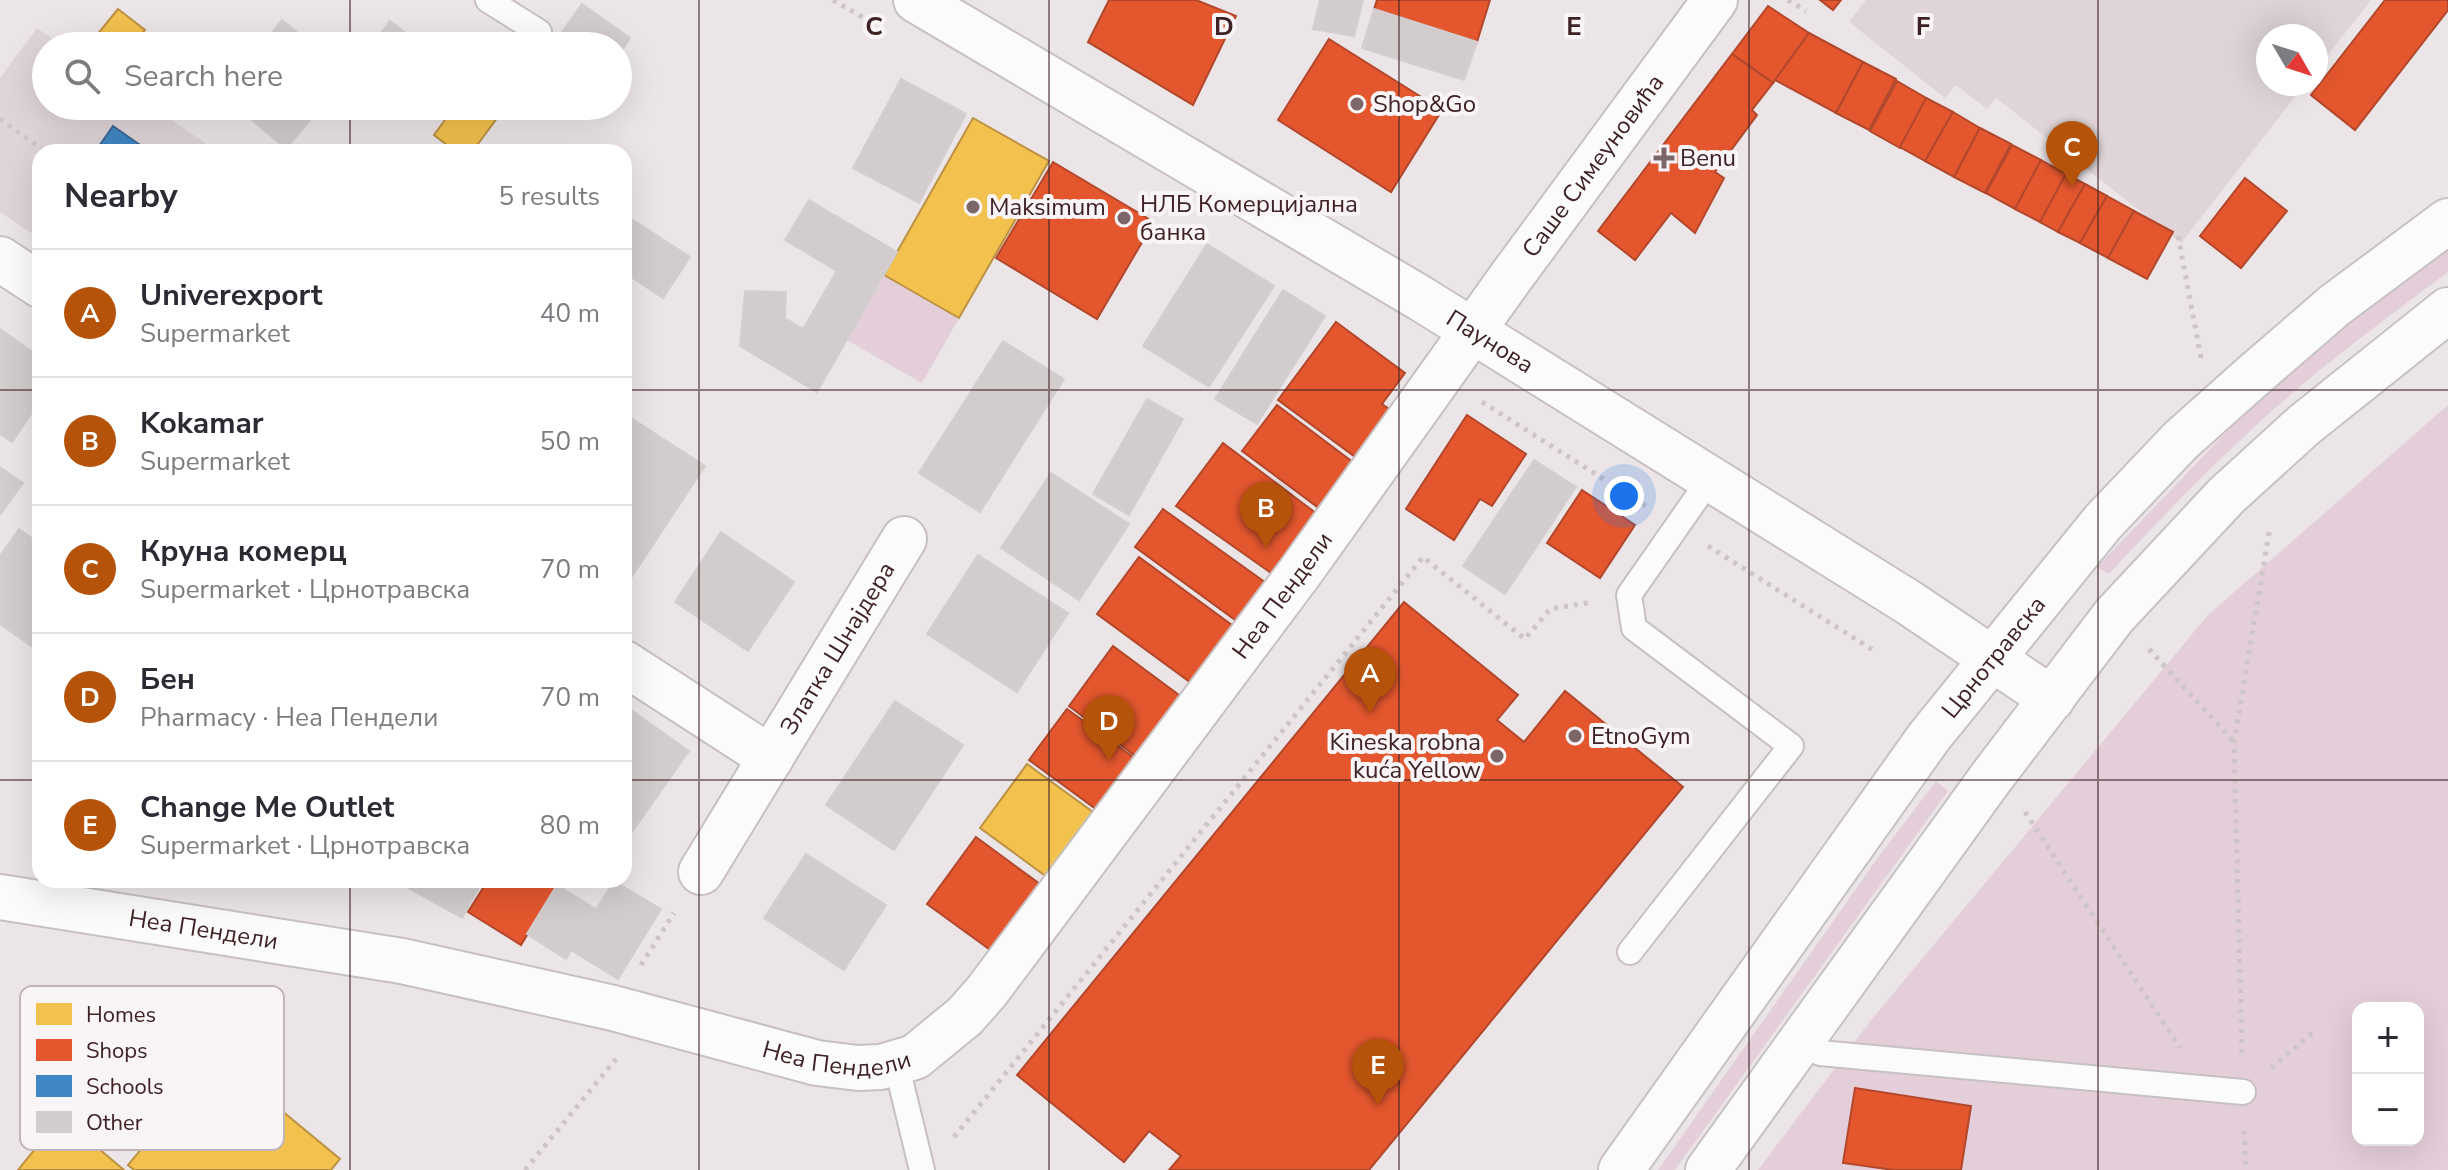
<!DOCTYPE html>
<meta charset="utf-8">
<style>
body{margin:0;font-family:"Nunito Sans",sans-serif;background:#f7f7f7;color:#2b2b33}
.controls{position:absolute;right:24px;bottom:24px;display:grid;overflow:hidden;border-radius:16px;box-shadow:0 8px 32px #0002}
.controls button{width:72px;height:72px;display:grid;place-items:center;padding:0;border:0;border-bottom:2px solid #e1e1e2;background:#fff;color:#2b2b33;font:40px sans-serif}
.compass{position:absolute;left:2256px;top:24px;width:72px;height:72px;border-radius:50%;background:#fff;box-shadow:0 8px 32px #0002;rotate:129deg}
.you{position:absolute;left:1624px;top:496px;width:28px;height:28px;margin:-20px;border:6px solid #fff;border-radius:50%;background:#1a73e8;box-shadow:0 0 0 12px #1a73e833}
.badge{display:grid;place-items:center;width:52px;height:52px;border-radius:50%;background:#b45309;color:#fff;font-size:26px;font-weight:700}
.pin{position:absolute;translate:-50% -66px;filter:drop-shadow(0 2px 4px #0008)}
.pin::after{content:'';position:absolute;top:42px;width:28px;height:24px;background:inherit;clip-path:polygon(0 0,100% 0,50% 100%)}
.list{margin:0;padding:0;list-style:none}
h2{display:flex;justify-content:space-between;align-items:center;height:104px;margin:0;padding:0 32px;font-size:34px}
h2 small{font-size:26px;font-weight:400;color:#7c7c81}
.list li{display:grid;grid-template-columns:52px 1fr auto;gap:24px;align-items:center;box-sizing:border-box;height:128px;padding:0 32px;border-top:2px solid #e1e1e2}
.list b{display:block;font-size:30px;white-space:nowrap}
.list p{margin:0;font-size:26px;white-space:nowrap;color:#7c7c81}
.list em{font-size:26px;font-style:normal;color:#7c7c81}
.icon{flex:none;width:44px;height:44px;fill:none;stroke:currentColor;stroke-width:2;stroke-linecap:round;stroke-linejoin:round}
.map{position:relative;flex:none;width:2448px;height:1170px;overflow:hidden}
.search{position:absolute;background:#fff;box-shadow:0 8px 32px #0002;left:32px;top:32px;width:600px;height:88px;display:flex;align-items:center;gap:20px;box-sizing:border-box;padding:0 28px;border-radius:44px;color:#7c7c81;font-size:30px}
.panel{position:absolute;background:#fff;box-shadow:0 8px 32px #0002;left:32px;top:144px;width:600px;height:744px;border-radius:24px}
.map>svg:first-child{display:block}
.built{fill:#dfd5d8}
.green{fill:#e4ceda;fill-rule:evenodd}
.homes{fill:#f2c14e;stroke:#bc9142;stroke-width:2}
.shops{fill:#e4572e;stroke:#b2472b;stroke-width:2}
.schools{fill:#3f88c5;stroke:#3f6995;stroke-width:2}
.building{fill:#d2cccd;stroke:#d4ced0;stroke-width:2}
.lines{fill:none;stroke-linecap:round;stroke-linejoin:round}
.service-casing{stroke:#c7c0c1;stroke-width:28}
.minor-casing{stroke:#c7c0c1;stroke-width:48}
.tertiary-casing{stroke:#c7c0c1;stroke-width:48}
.secondary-casing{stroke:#c8c1c3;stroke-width:48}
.path{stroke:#cec5c6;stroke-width:5;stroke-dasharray:4 6;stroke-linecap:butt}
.service{stroke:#fcfbfb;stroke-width:24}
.minor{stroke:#fcfbfb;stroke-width:44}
.tertiary{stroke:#fcfbfb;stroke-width:44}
.secondary{stroke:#fcfbfb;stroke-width:44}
.grid{fill:none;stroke:#3f2225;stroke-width:2;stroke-opacity:0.55}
.poi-dot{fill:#7b6669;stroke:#f9f4f6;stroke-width:3}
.labels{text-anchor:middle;stroke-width:8;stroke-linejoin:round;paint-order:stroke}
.poi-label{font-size:24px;fill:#3f2225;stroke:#f9f4f6;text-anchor:start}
.street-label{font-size:24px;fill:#3f2225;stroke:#f9f4f6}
.key{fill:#f9f4f6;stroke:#c1b5b7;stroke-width:2}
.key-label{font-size:22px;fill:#3f2225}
.grid-label{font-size:26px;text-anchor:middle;font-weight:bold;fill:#3f2225;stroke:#f9f4f6;stroke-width:8;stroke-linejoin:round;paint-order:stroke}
</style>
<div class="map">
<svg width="2448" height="1170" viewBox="0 0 2448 1170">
<rect width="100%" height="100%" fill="#ebe5e7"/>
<!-- built -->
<g class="built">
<polygon points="1866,0 2371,0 2316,70 2316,36 2268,36 2268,84 2305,84 2181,243 1996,98 1987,109 1956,85 1945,98 1849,22"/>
<polygon points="37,28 63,46 46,46 46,106 151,106 218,152 40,152 40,239 0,212 0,78"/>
</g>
<!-- green -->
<g class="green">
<path d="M2448,247V272C2397,310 2346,348 2297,389C2231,446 2169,509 2109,574L2097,567L2238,420L2342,325Z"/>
<polygon points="884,275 959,318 922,383 847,340"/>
<path d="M2448,405V1170H1758L1872,1019L2208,615ZM2358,1008H2418V1140H2358Z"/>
<polygon points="1936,781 1948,791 1675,1170 1658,1170 1877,859"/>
</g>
<!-- homes -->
<g class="homes">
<polygon points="118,9 145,30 132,46 88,46"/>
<polygon points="455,106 506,106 472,152 456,152 434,135"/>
<polygon points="973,118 1049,161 959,318 884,275"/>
<polygon points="1027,764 1097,815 1051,880 980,828"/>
<polygon points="217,1057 340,1159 331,1170 134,1170 128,1165"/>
<polygon points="61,1117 124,1170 18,1170"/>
</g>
<!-- shops -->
<g class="shops">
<polygon points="1109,0 1196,0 1236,16 1193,105 1088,42"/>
<polygon points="1377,0 1490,0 1477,42 1374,9"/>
<polygon points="1820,0 1841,0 1833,10"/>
<polygon points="2385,0 2448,0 2448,10 2355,130 2311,95"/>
<polygon points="1768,6 1809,33 1773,83 1732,54"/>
<polygon points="1809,33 1863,62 1836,113 1775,80"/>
<polygon points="1329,39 1442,110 1391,192 1278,120"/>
<polygon points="1732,54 1773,83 1752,110 1757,115 1715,172 1724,178 1695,233 1671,213 1635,260 1598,231"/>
<polygon points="1863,62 1896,79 1869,130 1836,113"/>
<polygon points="1897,81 1928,99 1900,148 1870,131"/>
<polygon points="1926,98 1953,112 1925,161 1900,147"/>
<polygon points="1953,112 1980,128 1954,177 1925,161"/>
<polygon points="1980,128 2011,144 1985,193 1954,177"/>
<polygon points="2012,145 2041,160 2015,209 1986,193"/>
<polygon points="2041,160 2066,174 2040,222 2015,209"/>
<polygon points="1053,162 1154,222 1097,319 996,258"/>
<polygon points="2066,174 2085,184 2058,232 2040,222"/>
<polygon points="2245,178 2287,211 2241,268 2200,236"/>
<polygon points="2085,184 2107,196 2080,243 2058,232"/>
<polygon points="2107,196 2134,211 2108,258 2080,243"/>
<polygon points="2134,211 2173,232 2147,279 2108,258"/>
<polygon points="1336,322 1405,373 1382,404 1393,412 1358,459 1278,400"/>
<polygon points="1277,405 1354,463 1320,509 1242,451"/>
<polygon points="1467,415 1526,454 1492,506 1480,499 1454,540 1406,509"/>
<polygon points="1223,443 1317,514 1271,573 1176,506"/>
<polygon points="1582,490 1635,525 1600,578 1547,543"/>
<polygon points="1163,509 1266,583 1238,622 1135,547"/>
<polygon points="1139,557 1236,628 1194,685 1097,614"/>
<polygon points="1404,602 1518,695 1497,720 1524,742 1565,691 1683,787 1369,1170 1169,1170 1181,1156 1149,1131 1124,1162 1017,1075"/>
<polygon points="1113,646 1183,698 1138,758 1069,706"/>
<polygon points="1067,709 1137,760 1100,812 1029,760"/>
<polygon points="976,837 1044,887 996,954 927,904"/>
<polygon points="488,880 548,880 557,885 521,945 468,912"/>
<polygon points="1855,1088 1971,1106 1961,1170 1894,1170 1843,1163"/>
</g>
<!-- schools -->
<polygon class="schools" points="113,126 150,152 95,152"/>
<!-- building -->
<g class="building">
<polygon points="1320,0 1363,0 1354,36 1313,29"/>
<polygon points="582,4 630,38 618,56 618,46 552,46"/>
<polygon points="1374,9 1477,42 1464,80 1362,48"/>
<polygon points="282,20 314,46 261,46"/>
<polygon points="390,21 416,41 413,46 371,46"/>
<polygon points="901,79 966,114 919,203 853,168"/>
<polygon points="235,106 322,106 286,149"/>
<polygon points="809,200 897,252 817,392 740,346 745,291 786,292 785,318 803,329 837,271 785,240"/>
<polygon points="624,214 690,257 663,298 628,275 624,281"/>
<polygon points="1207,244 1274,286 1209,387 1143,346"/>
<polygon points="1283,290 1325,316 1257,424 1215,399"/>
<polygon points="0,329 40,357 40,401 12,442 0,434"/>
<polygon points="1003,341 1064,379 980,512 919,473"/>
<polygon points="1147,399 1183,419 1129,515 1093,494"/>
<polygon points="625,414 705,466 631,578 624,574"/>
<polygon points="1534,460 1576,487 1505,594 1463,566"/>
<polygon points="0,467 23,483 0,515"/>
<polygon points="1051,473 1129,524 1079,600 1001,548"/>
<polygon points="19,529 40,544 40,652 0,624 0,556"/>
<polygon points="721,532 794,582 748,651 675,602"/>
<polygon points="978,555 1068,613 1017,692 927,634"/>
<polygon points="895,701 963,745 894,850 826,805"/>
<polygon points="624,705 689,751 624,843"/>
<polygon points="806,854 886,905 844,970 764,918"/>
<polygon points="394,880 483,880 462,918"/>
<polygon points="614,881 661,909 618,979 571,950"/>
<polygon points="557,885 596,909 566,959 527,934"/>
</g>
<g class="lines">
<!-- service casing -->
<g class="service-casing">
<g id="service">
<polyline points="488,0 539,32"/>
<polyline points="1630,952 1791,746 1634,628 1629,595 1710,479"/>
<polyline points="1800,1041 1820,1053 2243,1092"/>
<polyline points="896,1063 922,1170"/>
</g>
</g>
<!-- minor casing -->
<g class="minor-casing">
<g id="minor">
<polyline points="0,259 40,285"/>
<polyline points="624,663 771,758"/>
<path id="s1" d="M701,872L904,539"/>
<path id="s2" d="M0,897L402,961L613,1008L817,1063L858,1068L881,1067L915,1057L965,1016L987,991L1301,571L1511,277L1715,0"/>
</g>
</g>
<!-- tertiary casing -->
<g class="tertiary-casing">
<g id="tertiary">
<path id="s3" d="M916,0L1420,298L1908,602L2052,699"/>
</g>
</g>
<!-- secondary casing -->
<g class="secondary-casing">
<g id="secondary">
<path id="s4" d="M1621,1170L1929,737L2103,522L2181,440L2254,375L2335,305L2448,221"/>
<polyline points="1708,1170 1990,779 2114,616 2226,496 2304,425 2448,310"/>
</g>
</g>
<!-- path -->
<g class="path">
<polyline points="833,0 874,24"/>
<polyline points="1788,0 1806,11"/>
<polyline points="0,119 46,152"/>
<polyline points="2178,236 2201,358"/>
<polyline points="1482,402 1646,506"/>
<polyline points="1708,546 1873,650"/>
<polyline points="2149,649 2234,742"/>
<polyline points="2025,812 2180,1048"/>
<polyline points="641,965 674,913"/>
<polyline points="2242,1053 2234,742 2270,527"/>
<polyline points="2271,1068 2316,1030"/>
<polyline points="2244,1131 2246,1170"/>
<polyline points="954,1137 1423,557 1525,639 1550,609 1593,602"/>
<polyline points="525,1170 616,1059"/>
</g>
<!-- service -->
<use href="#service" class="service"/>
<!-- minor -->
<use href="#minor" class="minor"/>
<!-- tertiary -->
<use href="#tertiary" class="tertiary"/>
<!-- secondary -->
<use href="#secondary" class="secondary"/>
</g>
<!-- grid -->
<path class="grid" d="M350,0V46M699,0V1170M1049,0V1170M1399,0V1170M1749,0V1170M2098,0V1170M350,106V152M0,390H40M624,390H2448M0,780H40M624,780H2448M350,880V1170"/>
<!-- markers -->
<g class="poi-dot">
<circle cx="1357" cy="104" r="8"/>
<path d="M1660 146h8v8h8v8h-8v8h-8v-8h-8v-8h8z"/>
<circle cx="973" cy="207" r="8"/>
<circle cx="1124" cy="218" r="8"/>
<circle cx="1575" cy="736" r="8"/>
<circle cx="1497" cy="756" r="8"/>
</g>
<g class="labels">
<!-- poi labels -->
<g class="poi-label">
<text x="1373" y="112">Shop&amp;Go</text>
<text x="1680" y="166">Benu</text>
<text x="1140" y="212">НЛБ Комерцијална<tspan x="1140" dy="28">банка</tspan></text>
<text x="989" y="215">Maksimum</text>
<text x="1591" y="744">EtnoGym</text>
<text x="1481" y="750" text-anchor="end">Kineska robna<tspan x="1481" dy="28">kuća Yellow</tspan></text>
</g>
<!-- street labels -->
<g class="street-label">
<text dy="8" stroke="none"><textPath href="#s2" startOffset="2056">Саше Симеуновића</textPath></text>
<text dy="8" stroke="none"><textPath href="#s3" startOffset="668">Паунова</textPath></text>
<text dy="8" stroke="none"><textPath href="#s2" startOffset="1526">Неа Пендели</textPath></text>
<text dy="8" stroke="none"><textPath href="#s1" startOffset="262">Златка Шнајдера</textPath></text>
<text dy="8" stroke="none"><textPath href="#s4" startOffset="634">Црнотравска</textPath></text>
<text dy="8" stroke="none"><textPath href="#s2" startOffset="206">Неа Пендели</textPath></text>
<text dy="8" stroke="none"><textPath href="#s2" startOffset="854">Неа Пендели</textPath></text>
</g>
</g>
<!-- legend -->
<rect x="20" y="986" width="264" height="164" rx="12" class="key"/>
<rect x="36" y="1003" width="36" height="22" fill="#f2c14e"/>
<rect x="36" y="1039" width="36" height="22" fill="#e4572e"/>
<rect x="36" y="1075" width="36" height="22" fill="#3f88c5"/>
<rect x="36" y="1111" width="36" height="22" fill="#d2cccd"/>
<g class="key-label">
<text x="86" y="1022">Homes</text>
<text x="86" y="1058">Shops</text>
<text x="86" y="1094">Schools</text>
<text x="86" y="1130">Other</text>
</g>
<g class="grid-label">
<text x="874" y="35">C</text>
<text x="1224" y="35">D</text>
<text x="1574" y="35">E</text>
<text x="1923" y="35">F</text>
</g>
</svg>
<div class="controls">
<button>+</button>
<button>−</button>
</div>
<svg class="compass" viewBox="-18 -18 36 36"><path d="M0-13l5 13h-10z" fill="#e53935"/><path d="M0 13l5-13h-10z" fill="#7c7c81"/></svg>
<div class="you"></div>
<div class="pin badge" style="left:1370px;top:713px">A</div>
<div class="pin badge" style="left:1266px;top:548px">B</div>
<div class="pin badge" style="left:2072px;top:187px">C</div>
<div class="pin badge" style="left:1109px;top:761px">D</div>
<div class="pin badge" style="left:1378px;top:1105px">E</div>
<div class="search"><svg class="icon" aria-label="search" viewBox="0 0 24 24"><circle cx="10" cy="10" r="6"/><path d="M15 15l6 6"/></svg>Search here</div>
<section class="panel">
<h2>Nearby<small>5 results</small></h2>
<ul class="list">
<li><span class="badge">A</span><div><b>Univerexport</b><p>Supermarket</p></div><em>40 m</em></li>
<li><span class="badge">B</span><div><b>Kokamar</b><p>Supermarket</p></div><em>50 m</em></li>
<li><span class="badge">C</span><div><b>Круна комерц</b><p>Supermarket · Црнотравска</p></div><em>70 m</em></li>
<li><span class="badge">D</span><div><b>Бен</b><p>Pharmacy · Неа Пендели</p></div><em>70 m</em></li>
<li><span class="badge">E</span><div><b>Change Me Outlet</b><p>Supermarket · Црнотравска</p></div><em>80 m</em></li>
</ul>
</section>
</div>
